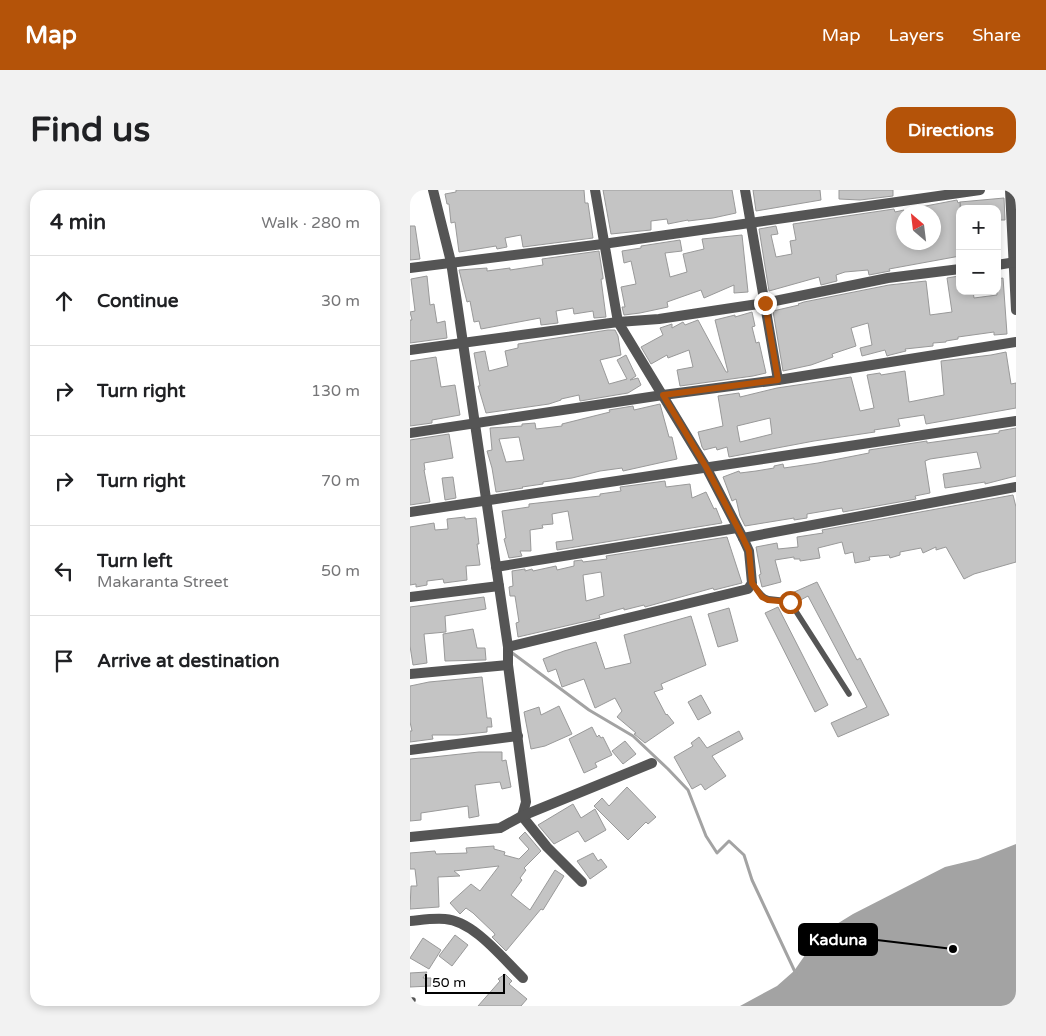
<!DOCTYPE html>
<meta charset="utf-8">
<style>
body{margin:0;font-family:"Varela Round",sans-serif;background:#f2f2f2;color:#202124}
.controls{position:absolute;right:15px;top:15px;display:grid;overflow:hidden;border-radius:10px;box-shadow:0 2px 8px #0003}
.controls button{width:45px;height:45px;display:grid;place-items:center;padding:0;border:0;border-bottom:1px solid #e0e0e0;background:#fff;color:#202124;font:25px sans-serif}
.compass{position:absolute;left:486px;top:15px;width:45px;height:45px;border-radius:50%;background:#fff;box-shadow:0 2px 8px #0003;rotate:332deg}
.scale{position:absolute;left:15px;bottom:12px;width:80px;box-sizing:border-box;padding-left:5px;border:2px solid #000;border-top:0;font-size:14px;line-height:18px;white-space:nowrap;color:#000;-webkit-text-stroke:4px #fff;paint-order:stroke}
.stop{position:absolute;width:15px;height:15px;margin:-11px;border:4px solid #b45309;border-radius:50%;background:#fff}
.stop.end{background:#b45309;border-color:#fff;box-shadow:0 1px 5px #0008}
.list{margin:0;padding:0;list-style:none}
h2{display:flex;justify-content:space-between;align-items:center;height:65px;margin:0;padding:0 20px;font-size:21px}
h2 small{font-size:16px;font-weight:400;color:#757577}
.list li{display:grid;grid-template-columns:32px 1fr auto;gap:15px;align-items:center;box-sizing:border-box;height:90px;padding:0 20px;border-top:1px solid #e0e0e0}
.list b{display:block;font-size:19px;white-space:nowrap}
.list p{margin:0;font-size:16px;white-space:nowrap;color:#757577}
.list em{font-size:16px;font-style:normal;color:#757577}
.icon{flex:none;width:28px;height:28px;fill:none;stroke:currentColor;stroke-width:2;stroke-linecap:round;stroke-linejoin:round}
.map{position:relative;flex:none;width:606px;height:816px;overflow:hidden;border-radius:15px}
header{display:flex;align-items:center;gap:30px;box-sizing:border-box;height:70px;padding:0 25px;background:#b45309;color:#fff}
header strong{font-size:24px}
nav{display:flex;gap:28px;margin-inline-start:auto;font-size:18px}
.intro{display:flex;align-items:center;justify-content:space-between;box-sizing:border-box;height:120px;padding:0 30px}
h1{margin:0;font-size:35px}
.button{padding:12px 22px;border-radius:15px;background:#b45309;color:#fff;font-size:18px;font-weight:700}
main{display:flex;gap:30px;padding:0 30px}
aside{flex:1;background:#fff;border-radius:15px;box-shadow:0 2px 8px #0003}
.map>svg:first-child{display:block}
.water{fill:#a3a3a3}
.lines{fill:none;stroke-linecap:round;stroke-linejoin:round}
.stream{stroke:#a3a3a3;stroke-width:3}
.building{fill:#c4c4c4;stroke:#999;fill-rule:evenodd}
.service{stroke:#555;stroke-width:5.5}
.minor{stroke:#555;stroke-width:10}
.tertiary{stroke:#555;stroke-width:10}
.route{stroke:#b45309;stroke-width:6}
.leader{fill:none;stroke:#000;stroke-width:2}
.callout-dot{fill:#000;stroke:#fff;stroke-width:2}
.callout{fill:#000;stroke:#000;stroke-width:2}
.callout-label{font-size:16px;text-anchor:middle;font-weight:bold;fill:#fff}
</style>
<header>
<strong>Map</strong>
<nav><a>Map</a><a>Layers</a><a>Share</a></nav>
</header>
<div class="intro"><h1>Find us</h1><a class="button">Directions</a></div>
<main>
<aside>
<h2>4 min<small>Walk · 280 m</small></h2>
<ul class="list">
<li><svg class="icon" aria-label="ahead" viewBox="0 0 24 24"><path d="M12 20V5M6 11l6-6 6 6"/></svg><div><b>Continue</b></div><em>30 m</em></li>
<li><svg class="icon" aria-label="right" viewBox="0 0 24 24"><path d="M7 20v-9h11M14 6l5 5-5 5"/></svg><div><b>Turn right</b></div><em>130 m</em></li>
<li><svg class="icon" aria-label="right" viewBox="0 0 24 24"><path d="M7 20v-9h11M14 6l5 5-5 5"/></svg><div><b>Turn right</b></div><em>70 m</em></li>
<li><svg class="icon" aria-label="left" viewBox="0 0 24 24"><path d="M17 20v-9H6M10 6l-5 5 5 5"/></svg><div><b>Turn left</b><p>Makaranta Street</p></div><em>50 m</em></li>
<li><svg class="icon" aria-label="arrive" viewBox="0 0 24 24"><path d="M6 21V4h12l-3 4 3 4H6"/></svg><div><b>Arrive at destination</b></div></li>
</ul>
</aside>
<div class="map">
<svg width="606" height="816" viewBox="0 0 606 816">
<rect width="100%" height="100%" fill="#fff"/>
<!-- water -->
<polygon class="water" points="606,654 606,816 330,816 367,796 384,781 409,745 443,724 535,677 568,669"/>
<g class="lines">
<!-- stream -->
<polyline class="stream" points="101,462 179,520 223,546 258,579 278,600 296,646 307,663 319,651 334,665 342,690 386,784"/>
</g>
<!-- building -->
<g class="building">
<polygon points="46,0 174,0 175,13 178,13 183,48 113,57 111,45 95,48 97,57 87,59 86,56 49,62 45,32 41,33 39,14 37,14 35,4 46,2"/>
<polygon points="193,0 322,0 326,23 303,28 278,31 278,30 258,34 257,29 241,31 241,40 201,44"/>
<polygon points="343,0 410,0 411,10 346,21"/>
<polygon points="429,0 483,0 483,6 450,10 429,9"/>
<polygon points="594,8 595,30 587,30 587,19 551,19 550,12"/>
<polygon points="547,10 548,13 550,12 550,66 479,79 480,81 459,85 458,80 435,82 426,85 427,91 411,95 409,87 359,101 349,39 366,36 368,44 361,45 366,67 382,64 380,51 386,50 383,34 484,19 485,22 494,20 494,52 524,52 524,22 500,22 500,19"/>
<polygon points="0,36 5,36 10,69 0,70"/>
<polygon points="332,45 338,102 324,103 324,95 294,108 291,100 257,112 258,117 230,123 214,125 212,117 215,117 211,97 226,94 221,71 214,73 212,61 231,58 231,56 270,50 272,61 255,63 260,87 277,82 273,64 294,59 292,49"/>
<polygon points="189,61 193,87 193,89 191,89 196,127 184,128 183,121 164,124 163,118 146,121 148,133 131,135 130,128 71,139 69,131 64,132 60,111 57,112 49,80 77,78 77,81 100,78 100,80 133,75 132,69"/>
<polygon points="17,86 20,115 24,114 27,133 35,131 37,148 0,153 0,130 2,130 0,122 5,121 1,89"/>
<polygon points="549,86 550,101 563,101 564,108 587,105 587,89 593,88 597,144 584,145 584,142 548,147 548,149 536,151 536,152 523,153 523,156 495,159 496,161 480,165 477,166 475,160 452,166 450,158 462,155 458,133 441,138 446,156 422,164 423,167 401,175 373,181 363,121 389,115 388,114 394,112 479,95 516,91 520,125 542,122 537,88"/>
<polygon points="342,122 345,136 342,137 346,153 349,152 356,183 343,186 270,196 267,180 283,177 279,160 258,168 257,165 241,174 231,157 253,145 250,138 262,134 262,138 273,132 275,135 288,130 316,182 318,182 305,130 325,125 325,127"/>
<polygon points="198,140 205,140 208,146 211,165 190,170 199,194 217,189 207,170 216,165 226,186 220,190 228,188 231,195 218,203 170,211 169,205 151,209 151,210 139,214 76,223 68,196 70,196 64,163 75,161 79,181 98,176 95,161 108,158 108,154"/>
<path d="M596,162L601,194L606,193V218L516,234L514,225L488,229L490,236L464,240L465,242L404,251L319,267L317,257L307,260L306,257L294,260L292,257L288,242L313,236L308,206L329,203L330,207L367,198L441,187L450,221L464,218L457,185L470,183L471,185L495,181L499,212L534,205L531,171L581,165ZM360,228L362,244L330,252L327,236Z"/>
<polygon points="26,167 31,197 45,195 50,225 22,230 22,233 0,236 0,171"/>
<path d="M250,214L259,247H262L267,269L213,281L212,278L190,281L162,288L133,292V294L112,297L113,298L86,302L82,278L77,261L82,260L80,238L112,236V234L125,233L126,239L152,236V234L200,222L199,220L223,216L224,220ZM109,247L114,270L96,272L89,249Z"/>
<polygon points="606,238 606,286 575,294 575,292 535,298 533,284 571,278 567,262 520,269 515,271 520,303 505,306 506,309 433,322 432,318 397,324 397,328 384,330 384,328 335,336 330,326 326,309 322,311 313,287 329,281 330,283 346,281 364,278 364,276 373,274 374,278 408,273 459,263 459,260 517,251 517,253 589,243 589,241"/>
<polygon points="39,244 43,268 14,273 15,280 14,280 20,312 0,315 0,250"/>
<polygon points="43,287 46,308 35,310 32,288"/>
<polygon points="255,291 256,297 280,294 282,308 296,302 304,319 306,318 312,333 147,360 146,352 163,350 158,321 142,324 143,334 132,335 133,338 120,340 121,361 110,361 112,366 99,368 94,349 96,348 92,321 119,317 119,314 190,306 190,304 211,301 210,297"/>
<polygon points="603,305 606,317 606,372 564,384 554,389 536,357 526,360 526,357 513,363 511,358 490,362 490,365 480,368 479,365 459,367 460,370 445,373 443,362 435,364 432,352 408,358 410,368 390,371 390,369 384,369 384,367 365,370 371,392 352,397 349,385 351,384 346,357 367,353 368,359 388,357 387,347 413,343 412,340"/>
<polygon points="55,327 55,329 66,328 69,354 67,354 70,375 56,376 57,390 34,393 33,389 17,391 17,395 6,397 6,394 0,395 0,337 24,333 25,340 38,339 37,329"/>
<path d="M317,347L332,393L304,400L303,398L235,417L234,415L214,420V418L189,425L190,428L108,447L106,433L109,432L105,406H100L99,397L103,396L102,381L115,379V381L122,379L123,381L146,376L147,380L164,376V371L172,370L173,372L197,369L196,366ZM191,382L194,406L176,411L173,385Z"/>
<polygon points="407,392 447,470 450,468 479,525 428,547 421,533 457,517 398,406 387,412 382,403"/>
<polygon points="74,407 76,419 35,426 36,442 14,444 17,473 3,475 0,456 0,417"/>
<polygon points="368,417 418,515 405,522 355,423"/>
<polygon points="319,418 328,451 308,457 298,424"/>
<polygon points="281,426 296,475 251,494 253,499 244,502 256,525 257,524 264,533 235,553 224,544 226,543 207,527 212,521 205,508 185,518 174,489 152,497 146,479 138,482 133,469 154,461 186,452 195,479 221,473 214,445"/>
<polygon points="63,439 67,458 75,458 76,470 35,471 33,444"/>
<polygon points="72,487 77,528 81,528 82,537 77,537 77,542 48,545 22,545 23,549 0,552 0,541 2,541 0,532 0,496 19,492"/>
<polygon points="291,505 301,523 288,530 278,512"/>
<polygon points="149,516 162,544 135,556 121,559 114,522 129,517 131,525"/>
<polygon points="182,537 187,547 189,545 191,548 193,547 202,565 185,573 187,577 174,583 159,549"/>
<polygon points="329,541 333,549 302,566 316,586 295,600 291,594 282,599 264,567 283,556 281,553 289,547 297,558"/>
<polygon points="215,551 226,564 213,574 202,561"/>
<polygon points="69,562 92,562 92,571 96,570 101,597 92,599 90,592 65,595 69,626 59,628 58,616 11,623 11,630 0,631 0,569 23,567"/>
<polygon points="217,597 246,627 238,634 236,632 218,650 184,616 192,608 199,616"/>
<polygon points="163,614 171,628 185,619 196,640 175,652 168,641 144,654 128,635"/>
<polygon points="115,642 131,661 114,678 116,680 110,688 112,690 101,705 120,720 145,680 154,686 133,720 131,719 96,761 82,747 85,745 84,743 63,723 56,718 50,724 40,713 61,694 70,701 89,676 44,681 50,686 28,687 29,717 0,719 1,696 7,696 5,679 0,679 0,663 25,661 26,664 57,663 56,658 84,656 84,659 95,662 94,665 109,669 119,659 109,648"/>
<polygon points="183,663 188,671 191,669 197,677 180,689 167,671"/>
<polygon points="45,745 58,755 42,776 29,766"/>
<polygon points="13,748 31,760 19,779 0,768"/>
<polygon points="17,782 13,788 21,788 21,796 0,797 0,783"/>
<polygon points="95,784 102,791 99,794 117,809 111,816 68,816 90,791 88,789"/>
</g>
<g class="lines">
<!-- service -->
<g class="service">
<path d="M342,393C360,417 356,405 380,412L439,504"/>
<polyline points="0,810 3,810"/>
</g>
<!-- minor -->
<g class="minor">
<polyline points="23,0 41,72 98,457 98,475 116,612 112,626"/>
<polyline points="335,0 368,190"/>
<polyline points="600,0 606,120"/>
<polyline points="587,75 606,72"/>
<polyline points="0,78 193,54 570,0"/>
<polyline points="0,160 208,132 249,129 355,113 478,88 550,79"/>
<polyline points="0,243 253,205 368,190 606,152"/>
<polyline points="0,322 606,231"/>
<polyline points="333,348 606,297"/>
<polyline points="86,377 327,338"/>
<polyline points="0,407 89,396"/>
<polyline points="98,457 338,399 342,393 339,361 333,348 296,277 208,132 185,0"/>
<polyline points="0,560 108,546"/>
<polyline points="112,626 137,657 172,692"/>
<polyline points="0,647 90,638 112,626 242,573"/>
<path d="M0,731C11,730 23,728 35,729C64,731 93,769 113,788"/>
</g>
<!-- tertiary -->
<polyline class="tertiary" points="0,484 98,475"/>
</g>
<g class="lines">
<!-- route -->
<polyline class="route" points="355,113 368,190 253,205 296,277 333,348 339,361 342,393 352,407 358,410 380,412"/>
</g>
<!-- callouts -->
<path class="leader" d="M543 759L467 750"/>
<circle class="callout-dot" cx="543" cy="759" r="5"/>
<rect class="callout" x="389" y="734" width="78" height="31" rx="5"/>
<g class="callout-label">
<text x="428" y="755">Kaduna</text>
</g>
</svg>
<div class="controls">
<button>+</button>
<button>−</button>
</div>
<svg class="compass" viewBox="-18 -18 36 36"><path d="M0-13l5 13h-10z" fill="#e53935"/><path d="M0 13l5-13h-10z" fill="#757577"/></svg>
<div class="scale">50 m</div>
<div class="stop" style="left:380px;top:412px"></div>
<div class="stop end" style="left:355px;top:113px"></div>
</div>
</main>
